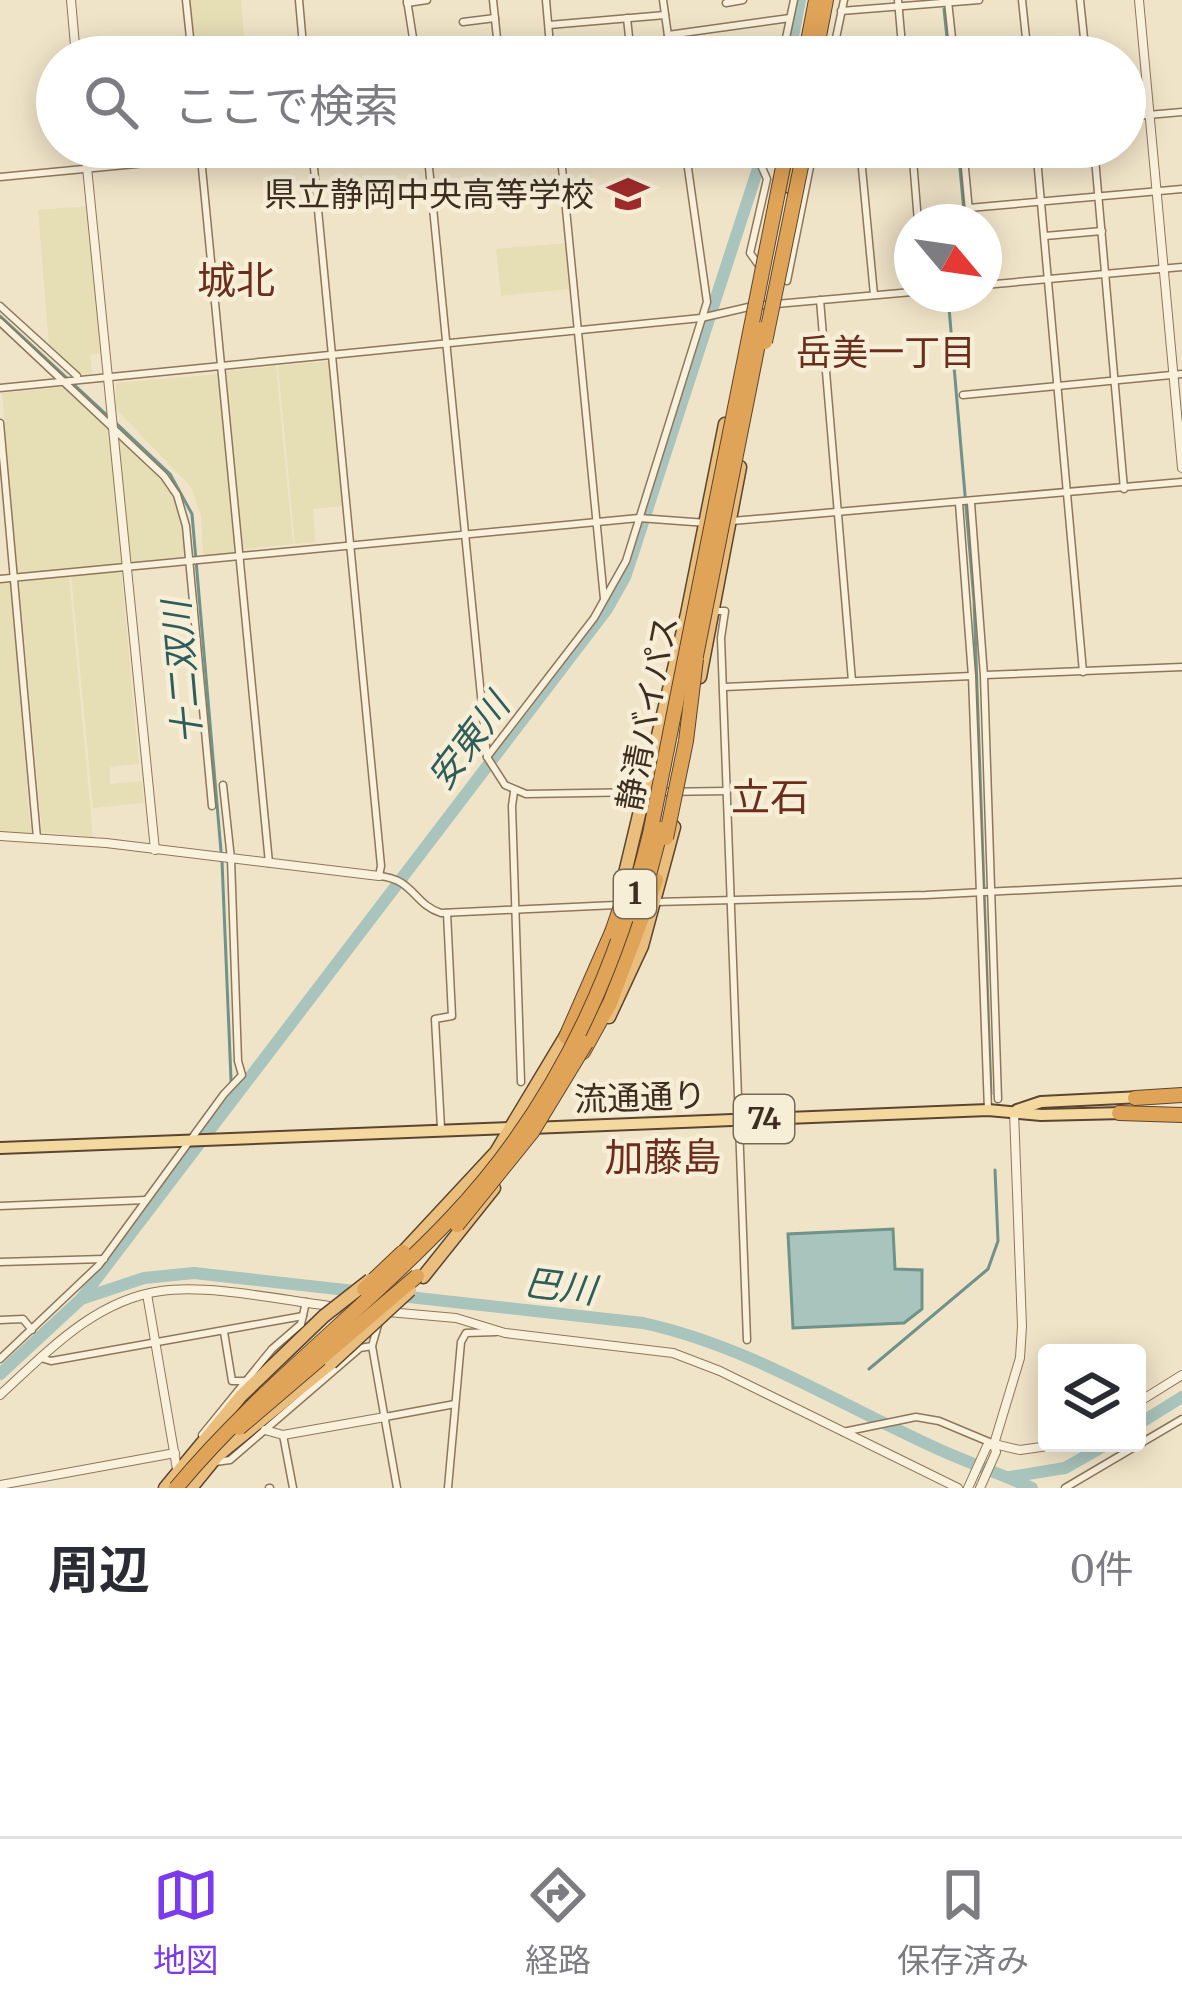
<!DOCTYPE html>
<html lang="ja">
<meta charset="utf-8">
<style>
body{margin:0;font-family:Merriweather,"Noto Sans JP",serif;background:#f2f2f3;color:#2b2b33}
.controls{position:absolute;right:36px;bottom:36px;display:grid;overflow:hidden;border-radius:12px;box-shadow:0 6px 30px #0003}
.controls button{width:108px;height:108px;display:grid;place-items:center;padding:0;border:0;border-bottom:3px solid #e1e1e2;background:#fff;color:#2b2b33;font:60px sans-serif}
.compass{position:absolute;left:894px;top:204px;width:108px;height:108px;border-radius:50%;background:#fff;box-shadow:0 6px 30px #0003;rotate:119deg}
.list{margin:0;padding:0;list-style:none}
h2{display:flex;justify-content:space-between;align-items:center;height:156px;margin:0;padding:0 48px;font-size:51px}
h2 small{font-size:39px;font-weight:400;color:#7c7c81}
.icon{flex:none;width:66px;height:66px;fill:none;stroke:currentColor;stroke-width:2;stroke-linecap:round;stroke-linejoin:round}
.map{position:relative;flex:none;width:1182px;height:1488px;overflow:hidden}
.search{position:absolute;background:#fff;box-shadow:0 6px 30px #0003;left:36px;right:36px;top:36px;height:132px;display:flex;align-items:center;gap:30px;box-sizing:border-box;padding:0 42px;border-radius:66px;color:#7c7c81;font-size:45px}
.sheet{height:348px;background:#fff}
nav{display:flex;justify-content:space-around;align-items:center;box-sizing:border-box;height:168px;border-top:3px solid #e1e1e2;background:#fff;font-size:33px;color:#7c7c81}
nav a{display:grid;justify-items:center;gap:6px}
nav .on{color:#7c3aed}
.map>svg:first-child{display:block}
.farmland{fill:#e6deb5}
.water{fill:#a9c4bc;stroke:#6f938a;stroke-width:3}
.lines{fill:none;stroke-linecap:round;stroke-linejoin:round}
.stream{stroke:#6f938a;stroke-width:3}
.river{stroke:#a9c4bc;stroke-width:12}
.minor-casing{stroke:#8d765c;stroke-width:9}
.tertiary-casing{stroke:#8d765c;stroke-width:10}
.primary-casing{stroke:#5b4430;stroke-width:14}
.trunk-casing{stroke:#5b4430;stroke-width:15}
.motorway-casing{stroke:#5b4430;stroke-width:16}
.minor{stroke:#faf1dc;stroke-width:6}
.tertiary{stroke:#faf1dc;stroke-width:8}
.primary{stroke:#f3d9a0;stroke-width:10}
.trunk{stroke:#eabe7c;stroke-width:12}
.motorway{stroke:#e0a458;stroke-width:14}
.trunk-bridge-casing{stroke:#5b4430;stroke-width:15;stroke-linecap:butt}
.motorway-bridge-casing{stroke:#5b4430;stroke-width:16;stroke-linecap:butt}
.trunk-bridge{stroke:#eabe7c;stroke-width:12}
.motorway-bridge{stroke:#e0a458;stroke-width:14}
.labels{text-anchor:middle;stroke-width:9;stroke-linejoin:round;paint-order:stroke}
.shield{fill:#f7eed8;stroke:#756857;stroke-width:3}
.shield-label{font-size:30px;font-weight:bold;fill:#3d2e20}
.poi-label{font-size:33px;fill:#3d2e20;stroke:#f7eed8;text-anchor:end}
.street-label{font-size:33px;fill:#3d2e20;stroke:#f7eed8}
.neighbourhood-label{font-size:36px;fill:#6b2e1e;stroke:#f7eed8}
.water-label{font-size:36px;font-style:italic;fill:#2f5d5a;stroke:#f7eed8}
.quarter-label{font-size:39px;fill:#6b2e1e;stroke:#f7eed8}
</style>
<div class="map">
<svg width="1182" height="1488" viewBox="0 0 1182 1488">
<rect width="100%" height="100%" fill="#f0e4c8"/>
<!-- farmland -->
<g class="farmland">
<polygon points="190,0 241,0 245,48 195,52"/>
<polygon points="88,206 102,353 90,355 92,373 81,374 49,345 38,210"/>
<polygon points="565,243 569,289 501,296 496,249"/>
<polygon points="329,361 342,506 313,509 315,542 295,544 278,366"/>
<polygon points="276,366 293,544 242,549 226,371"/>
<polygon points="220,374 235,549 232,553 203,556 201,516 191,487 116,409 116,383"/>
<polygon points="63,387 111,430 123,563 18,574 2,393"/>
<polygon points="118,437 162,477 173,493 183,516 187,556 131,562"/>
<polygon points="121,570 139,764 110,767 110,784 142,781 144,803 93,808 71,575"/>
<polygon points="69,575 93,837 42,832 19,582"/>
<polygon points="0,582 10,582 31,834 0,832"/>
</g>
<!-- water -->
<polygon class="water" points="893,1229 895,1269 922,1270 922,1309 904,1323 793,1328 788,1234"/>
<g class="lines">
<!-- stream -->
<g class="stream">
<polyline points="944,9 949,57"/>
<polyline points="958,147 965,222"/>
<polyline points="948,296 974,600 991,1094"/>
<polyline points="0,316 109,417"/>
<polyline points="116,423 170,474 192,514 221,851"/>
<polyline points="222,861 232,1104"/>
<polyline points="869,1369 988,1269 998,1241 995,1170"/>
</g>
<!-- river -->
<g class="river">
<polyline points="789,57 800,0"/>
<polyline points="81,1299 607,609 625,577 635,547 765,147"/>
<path d="M0,1374L81,1299L144,1278L194,1273L643,1323C749,1346 840,1405 938,1449C969,1463 1001,1474 1032,1488"/>
<polyline points="1137,1425 1182,1397"/>
<polyline points="1010,1477 1065,1468 1109,1443"/>
</g>
<!-- minor casing -->
<g class="minor-casing">
<g id="minor">
<polyline points="186,0 192,57"/>
<polyline points="299,0 304,57"/>
<polyline points="407,0 416,57"/>
<polyline points="493,0 497,38"/>
<polyline points="546,0 551,57"/>
<polyline points="663,0 671,57"/>
<polyline points="898,0 903,57"/>
<polyline points="1022,0 1028,57"/>
<polyline points="1080,0 1086,57"/>
<polyline points="948,1 954,57"/>
<polyline points="407,3 427,0"/>
<polyline points="726,3 743,0"/>
<polyline points="841,11 979,0"/>
<polyline points="627,18 629,37"/>
<polyline points="463,22 495,18"/>
<polyline points="549,25 665,15"/>
<polyline points="668,35 790,18"/>
<polyline points="749,51 785,46"/>
<polyline points="416,57 470,52 481,57 551,50"/>
<polyline points="782,57 794,0"/>
<polyline points="832,57 844,0"/>
<polyline points="1125,117 1182,112"/>
<polyline points="200,147 269,863"/>
<path d="M312,147L381,866L379,876C414,879 413,904 441,913L616,905"/>
<polyline points="427,147 487,757 505,785 526,794 645,792"/>
<polyline points="560,147 604,599"/>
<polyline points="758,147 757,156 767,179 750,253 760,267"/>
<polyline points="860,147 874,295"/>
<polyline points="912,147 918,222"/>
<polyline points="963,147 970,222"/>
<polyline points="1036,147 1083,672"/>
<polyline points="1094,147 1124,489"/>
<polyline points="0,177 313,147"/>
<polyline points="969,208 1182,189"/>
<polyline points="1045,236 1102,231"/>
<polyline points="787,281 814,147"/>
<polyline points="984,285 1182,267"/>
<polyline points="820,300 852,681"/>
<polyline points="0,306 77,376"/>
<polyline points="0,322 164,476 177,495 186,526 212,806"/>
<polyline points="0,388 701,318 753,306 912,292"/>
<polyline points="963,395 1182,374"/>
<polyline points="0,423 37,838"/>
<polyline points="959,503 972,676 988,1110"/>
<polyline points="971,503 984,676 998,1099"/>
<polyline points="732,521 1182,482"/>
<polyline points="0,579 639,518 707,523"/>
<polyline points="716,611 725,611 721,638 747,1340"/>
<polyline points="985,675 1182,667"/>
<polyline points="724,687 972,676"/>
<polyline points="487,757 594,618 626,561 707,302 685,147"/>
<polyline points="514,792 512,806 521,1082"/>
<polyline points="658,792 727,791"/>
<polyline points="655,902 926,895 1182,882"/>
<polyline points="441,1128 435,1019 452,1016 447,913"/>
<polyline points="0,1206 146,1200"/>
<polyline points="0,1262 104,1259"/>
<polyline points="0,1320 23,1319 32,1330"/>
<polyline points="224,1332 232,1381 244,1381"/>
<polyline points="372,1346 397,1488"/>
<polyline points="41,1358 51,1361 303,1316"/>
<polyline points="0,1359 99,1265 224,1094 242,1075 238,1061 231,859 223,785"/>
<polyline points="385,1417 455,1404"/>
<polyline points="843,1432 916,1417 939,1421 994,1444"/>
<polyline points="202,1435 272,1349 301,1324 306,1302"/>
<polyline points="283,1435 293,1488"/>
<polyline points="215,1462 230,1460 360,1348 372,1346 378,1325"/>
<polyline points="269,1488 270,1488"/>
<polyline points="448,1488 461,1342 466,1333 496,1332"/>
<polyline points="1065,1488 1182,1419"/>
</g>
</g>
<!-- tertiary casing -->
<g class="tertiary-casing">
<g id="tertiary">
<polyline points="71,0 76,57"/>
<polyline points="1139,0 1182,468"/>
<polyline points="85,147 155,850"/>
<polyline points="0,836 106,843 379,876"/>
<polyline points="147,1294 178,1475"/>
<polyline points="388,1312 456,1318 505,1333 673,1353 720,1371 958,1488"/>
<path d="M0,1395C47,1352 95,1300 161,1291C211,1284 286,1301 337,1307"/>
<polyline points="1137,1403 1182,1375"/>
<polyline points="265,1430 283,1435 385,1417"/>
<polyline points="994,1444 1020,1450 1069,1443"/>
<polyline points="0,1485 175,1453"/>
<polyline points="968,1488 987,1446 994,1444"/>
<polyline points="980,1488 996,1452 994,1444 1020,1358 1022,1326 1014,1112"/>
</g>
</g>
<!-- primary casing -->
<g class="primary-casing">
<g id="primary">
<polyline points="1017,1110 1041,1102 1141,1097"/>
<polyline points="531,1128 988,1110 1041,1115 1124,1113"/>
<polyline points="0,1148 512,1128"/>
</g>
</g>
<!-- trunk casing -->
<g class="trunk-casing">
<g id="trunk">
<polyline points="790,187 798,147"/>
<polyline points="700,677 740,467"/>
<polyline points="621,890 687,614 725,424"/>
<polyline points="609,1017 642,946 674,827"/>
<polyline points="403,1252 496,1152 568,1032"/>
<polyline points="423,1277 494,1188"/>
<polyline points="165,1488 241,1396 324,1316"/>
<polyline points="191,1488 217,1456 331,1363"/>
</g>
</g>
<!-- motorway casing -->
<g class="motorway-casing">
<g id="motorway">
<polyline points="805,57 816,0"/>
<polyline points="815,57 826,0"/>
<polyline points="778,154 779,147"/>
<polyline points="566,1037 612,932"/>
<polyline points="583,1052 610,1003 656,880"/>
<polyline points="1135,1098 1182,1095"/>
<polyline points="1119,1113 1182,1115"/>
</g>
</g>
<!-- minor -->
<use href="#minor" class="minor"/>
<!-- tertiary -->
<use href="#tertiary" class="tertiary"/>
<!-- primary -->
<use href="#primary" class="primary"/>
<!-- trunk -->
<use href="#trunk" class="trunk"/>
<!-- motorway -->
<use href="#motorway" class="motorway"/>
<!-- trunk-bridge casing -->
<g class="trunk-bridge-casing">
<g id="trunk-bridge">
<polyline points="324,1316 370,1280"/>
<polyline points="331,1363 410,1290"/>
</g>
</g>
<!-- motorway-bridge casing -->
<g class="motorway-bridge-casing">
<g id="motorway-bridge">
<polyline points="765,342 805,147"/>
<polyline points="694,666 761,329"/>
<polyline points="666,838 686,741 696,659"/>
<polyline points="638,917 661,829"/>
<polyline points="612,932 630,880"/>
<polyline points="457,1225 532,1132 586,1043"/>
<polyline points="364,1289 403,1252"/>
<polyline points="239,1428 417,1276"/>
<path d="M176,1488C258,1389 362,1312 450,1219C553,1111 615,978 650,834L787,147"/>
</g>
</g>
<!-- trunk-bridge -->
<use href="#trunk-bridge" class="trunk-bridge"/>
<!-- motorway-bridge -->
<use href="#motorway-bridge" class="motorway-bridge"/>
</g>
<!-- icons -->
<defs>
<g id="school-bare" transform="scale(3.24)"><path d="M0-5L7-2L0 1L-7-2ZM-4 1L0 2.5L4 1V4Q0 6-4 4Z" fill="#9e2a2b" stroke="#f7eed8" stroke-width="2.5" paint-order="stroke"/></g>
</defs>
<g fill-rule="evenodd">
<use href="#school-bare" x="628" y="194"/>
</g>
<g class="labels">
<!-- shield labels -->
<g class="shield">
<rect x="614" y="870" width="42" height="48" rx="9"/>
<rect x="734" y="1095" width="60" height="48" rx="9"/>
</g>
<g class="shield-label">
<text x="635" y="904">1</text>
<text x="764" y="1129">74</text>
</g>
<!-- poi labels -->
<g class="poi-label">
<text x="594" y="206">県立静岡中央高等学校</text>
</g>
<!-- street labels -->
<g class="street-label">
<text transform="translate(647 713) rotate(-79)" y="12">静清バイパス</text>
<text transform="translate(640 1097) rotate(-2)" y="12">流通通り</text>
</g>
<!-- neighbourhood labels -->
<g class="neighbourhood-label">
<text x="886" y="365">岳美一丁目</text>
</g>
<!-- water labels -->
<g class="water-label">
<text transform="translate(182 673) rotate(-95)" y="13">十二双川</text>
<text transform="translate(468 741) rotate(-53)" y="13">安東川</text>
<text transform="translate(560 1286) rotate(7)" y="13">巴川</text>
</g>
<!-- quarter labels -->
<g class="quarter-label">
<text x="236" y="294">城北</text>
<text x="770" y="811">立石</text>
<text x="663" y="1171">加藤島</text>
</g>
</g>
</svg>
<div class="controls">
<button><svg class="icon" aria-label="layers" viewBox="0 0 24 24"><path d="M12 4l9 5-9 5-9-5zM3 14l9 5 9-5"/></svg></button>
</div>
<svg class="compass" viewBox="-18 -18 36 36"><path d="M0-13l5 13h-10z" fill="#e53935"/><path d="M0 13l5-13h-10z" fill="#7c7c81"/></svg>
<div class="search"><svg class="icon" aria-label="search" viewBox="0 0 24 24"><circle cx="10" cy="10" r="6"/><path d="M15 15l6 6"/></svg>ここで検索</div>
</div>
<section class="sheet">
<h2>周辺<small>0件</small></h2>
<ul class="list">
</ul>
</section>
<nav>
<a class="on"><svg class="icon" aria-label="map" viewBox="0 0 24 24"><path d="M3 6l6-2 6 2 6-2v14l-6 2-6-2-6 2zM9 4v14M15 6v14"/></svg>地図</a>
<a><svg class="icon" aria-label="directions" viewBox="0 0 24 24"><path d="M12 3l9 9-9 9-9-9zM9 14v-3h6M13 9l2 2-2 2"/></svg>経路</a>
<a><svg class="icon" aria-label="saved" viewBox="0 0 24 24"><path d="M7 4h10v16l-5-4-5 4z"/></svg>保存済み</a>
</nav>
